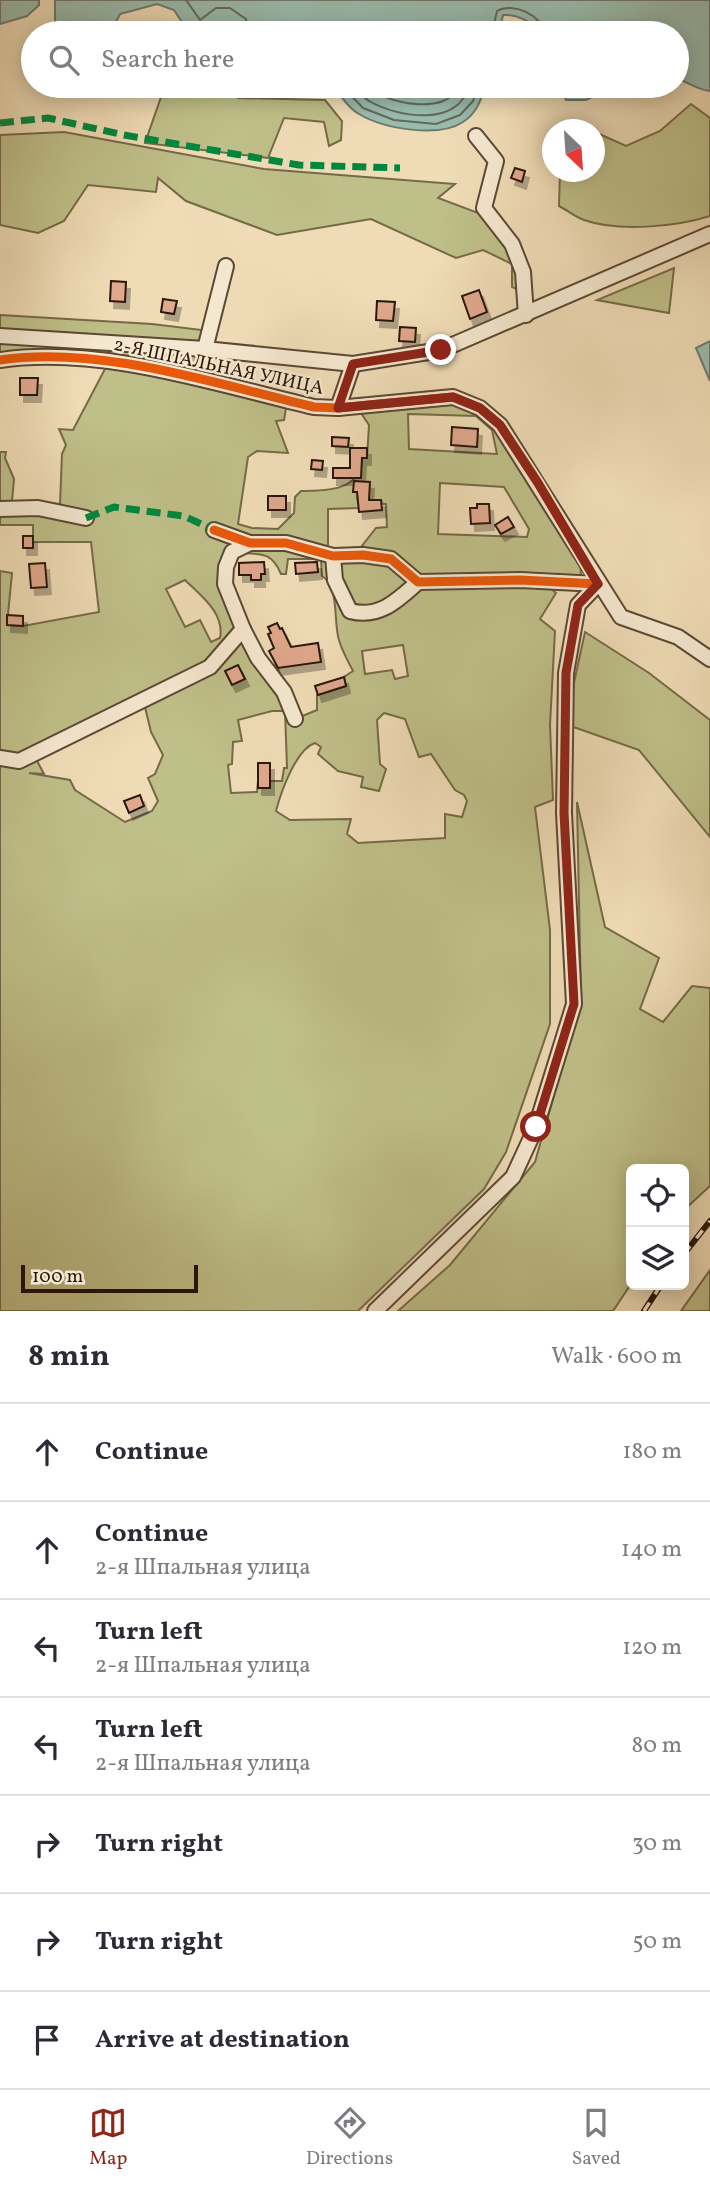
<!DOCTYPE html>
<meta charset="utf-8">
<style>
body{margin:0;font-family:Vollkorn,serif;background:#f7f7f7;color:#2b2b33}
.controls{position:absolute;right:21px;bottom:21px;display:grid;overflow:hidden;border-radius:10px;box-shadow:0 4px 18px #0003}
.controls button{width:63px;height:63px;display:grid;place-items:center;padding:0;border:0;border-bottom:2px solid #e1e1e2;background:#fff;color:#2b2b33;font:35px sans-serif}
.compass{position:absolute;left:542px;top:119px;width:63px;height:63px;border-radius:50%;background:#fff;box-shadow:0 4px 18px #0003;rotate:155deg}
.scale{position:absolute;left:21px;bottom:18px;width:177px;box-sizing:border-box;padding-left:7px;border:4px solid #2b1608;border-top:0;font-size:19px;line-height:24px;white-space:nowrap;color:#2b1608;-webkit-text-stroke:5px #f5e8d0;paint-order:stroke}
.stop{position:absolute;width:21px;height:21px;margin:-16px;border:5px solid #8f2418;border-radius:50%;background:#fff}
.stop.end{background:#8f2418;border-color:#fff;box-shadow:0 2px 7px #0008}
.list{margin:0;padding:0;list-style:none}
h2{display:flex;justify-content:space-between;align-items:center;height:91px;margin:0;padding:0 28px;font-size:30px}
h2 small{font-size:23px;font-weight:400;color:#7c7c81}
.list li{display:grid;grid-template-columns:46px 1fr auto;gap:21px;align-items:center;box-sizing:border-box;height:98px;padding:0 28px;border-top:2px solid #e1e1e2}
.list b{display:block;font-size:26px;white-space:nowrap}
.list p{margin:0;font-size:23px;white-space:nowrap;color:#7c7c81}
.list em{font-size:23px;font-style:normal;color:#7c7c81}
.icon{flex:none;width:38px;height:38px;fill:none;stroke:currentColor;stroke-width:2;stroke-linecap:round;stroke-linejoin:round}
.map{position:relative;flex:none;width:710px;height:1311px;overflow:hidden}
.search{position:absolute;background:#fff;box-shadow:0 4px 18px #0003;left:21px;right:21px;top:21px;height:77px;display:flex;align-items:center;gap:18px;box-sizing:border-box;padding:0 24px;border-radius:38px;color:#7c7c81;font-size:26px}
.sheet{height:777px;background:#fff}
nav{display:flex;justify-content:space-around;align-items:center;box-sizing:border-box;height:98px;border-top:2px solid #e1e1e2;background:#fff;font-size:19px;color:#7c7c81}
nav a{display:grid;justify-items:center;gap:4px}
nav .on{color:#8f2418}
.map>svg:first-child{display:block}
.green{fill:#bfbf89;stroke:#756a48;stroke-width:2;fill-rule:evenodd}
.water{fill:#9abcae;stroke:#6e7a6c;stroke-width:2}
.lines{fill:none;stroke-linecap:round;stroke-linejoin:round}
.shore{stroke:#62695b;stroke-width:2}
.building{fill:#e0a88d;stroke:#2b1608;stroke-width:2;filter:url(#shadow)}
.minor-casing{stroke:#5c4834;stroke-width:18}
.minor{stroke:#f5e8d0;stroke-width:14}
.rail-casing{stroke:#2b1608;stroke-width:6}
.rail{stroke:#f5e8d0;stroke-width:3.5;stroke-dasharray:10;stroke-linecap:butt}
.quiet{stroke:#00873e;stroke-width:7;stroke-dasharray:14 7;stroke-linecap:butt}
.cycleway-casing{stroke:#f5e8d0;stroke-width:13}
.cycleway{stroke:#e8590c;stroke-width:9}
.route{stroke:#8f2418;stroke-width:9}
.labels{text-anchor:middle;stroke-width:5;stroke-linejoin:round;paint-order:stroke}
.street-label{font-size:19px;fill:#2b1608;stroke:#f5e8d0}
</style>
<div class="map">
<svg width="710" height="1311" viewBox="0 0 710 1311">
<defs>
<filter id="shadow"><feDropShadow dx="4" dy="7" stdDeviation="0" flood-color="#0004"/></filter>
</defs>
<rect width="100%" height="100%" fill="#efdcb6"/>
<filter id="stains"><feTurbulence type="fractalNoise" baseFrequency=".00286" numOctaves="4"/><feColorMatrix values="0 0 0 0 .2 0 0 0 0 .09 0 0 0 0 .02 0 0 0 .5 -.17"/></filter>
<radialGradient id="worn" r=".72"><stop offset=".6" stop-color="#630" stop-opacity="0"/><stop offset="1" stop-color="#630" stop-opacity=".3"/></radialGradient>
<!-- green -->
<g class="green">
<polygon points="161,86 232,86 238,98 325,100 342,121 341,140 329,146 324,122 284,118 268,158 145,143 161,97"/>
<path d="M691,104L710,118V216C676,227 618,232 584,220C575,217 567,210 559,206L560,172H594L595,132L626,146L660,131Z"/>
<polygon points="64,132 264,169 455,184 438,198 489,217 510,245 522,292 512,287 512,264 483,250 456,258 371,219 277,235 186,201 158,178 156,192 88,185 64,221 38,233 0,225 0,135"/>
<polygon points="674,268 669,313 597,300"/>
<polygon points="0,315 152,324 202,330 193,371 0,355"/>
<path d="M106,367L128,369L286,408L284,420L276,421L288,453L257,451L248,457L238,524L252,528L278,529L294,513L295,497L301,491C326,491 361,491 362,458H367L369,425L361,413L453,404L477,411L495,428L580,560L581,575H535L556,593L540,619L555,631L550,725L553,800L535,807L550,930V1024L506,1152L484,1189L358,1311H0V571L12,573L7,625L23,626L99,612L91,542H33V525H0V452H6L5,458L14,479L12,501L60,504L62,454L66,445L59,429L73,430ZM408,414L476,416L492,430L497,454L409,449ZM440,483L504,487L529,529L527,537L438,534ZM381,500L382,504H386L387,527L376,528L361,547L328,550V509L359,508L362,501ZM240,553C261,554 272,552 281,574H286L288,559H321L322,576C340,587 333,622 339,640C342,651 348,661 353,671L344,677L346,686L317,695V710L300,717L277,667L260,657L228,582L232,561ZM185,580C201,596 225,613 220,638L211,642L200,620L185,627L166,589ZM403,645L408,676L395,679L392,670L365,674L362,651ZM144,703L151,732L163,755L155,774L148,778L158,801L152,811L125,822L75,790L70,780L29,773L44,774L36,759ZM272,711H285L287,768H284L282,781H258L257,792L231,793L228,765L232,764L233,742L242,741L238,720ZM384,713L405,719L419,757L431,754L455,790L464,795L467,801L462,817L445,814V838L358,843L347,834L351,819L290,820L276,811C281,792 296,749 315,743L321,747L318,754L338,771L363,777L361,787L379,791L386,769L380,764L377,720Z"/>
<polygon points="585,632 649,673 710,720 710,837 639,750 565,724"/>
<polygon points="577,802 605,927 659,958 640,1009 663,1022 692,986 710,988 710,1186 684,1210 684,1169 631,1169 631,1284 613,1311 398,1311 450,1265 535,1162 581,1000"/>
<polygon points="710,1270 710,1311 681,1311"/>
</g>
<!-- water -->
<g class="water">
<polygon points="0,0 39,0 39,5 27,16 0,24"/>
<path d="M55,0H710V91C697,90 689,82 677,79V33H539C531,21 517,14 503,15L499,33H232L233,28L223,22L212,33H189L174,10L157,4L120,14L113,28L107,33H55Z"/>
<path d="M335,86H485C481,100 477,113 463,122C439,138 384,129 359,114C350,109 339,95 335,86Z"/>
<polygon points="561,86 613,86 586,100 566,100"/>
<polygon points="710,341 710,381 696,348"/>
</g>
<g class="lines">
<!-- shore -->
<g class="shore">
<polyline points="186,0 200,20 216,8 230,8 246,19 248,33"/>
<path d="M492,33L497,11C513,2 542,15 544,33"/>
<polyline points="342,86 363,108 394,120 436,124 460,115 473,101 478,86"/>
<path d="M354,86C359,91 363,98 369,101C399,118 458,127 469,86"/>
<path d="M368,86C384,104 449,116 458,86"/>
</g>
</g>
<!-- building -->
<g class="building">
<polygon points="515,168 525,171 522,182 511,178"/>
<polygon points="111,281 126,282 125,302 110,301"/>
<polygon points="479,290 487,312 470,319 462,296"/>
<polygon points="163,299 177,301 174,314 161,312"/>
<polygon points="377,301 395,302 393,321 376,320"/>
<polygon points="400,327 416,328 415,342 399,341"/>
<polygon points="20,378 38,378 37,395 20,395"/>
<polygon points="452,427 478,429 477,447 451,445"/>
<polygon points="332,437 349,438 348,447 332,446"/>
<polygon points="350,448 367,448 367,458 362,458 361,478 333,478 333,468 350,468"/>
<polygon points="312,460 323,461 322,470 311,469"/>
<polygon points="354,481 370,482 369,500 381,500 382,510 359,512 357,492 353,492"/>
<rect x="268" y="496" width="18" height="14"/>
<polygon points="477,504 489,504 490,523 471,524 470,508 477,508"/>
<polygon points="508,517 514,527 501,534 495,525"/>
<rect x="23" y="536" width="10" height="12"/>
<polygon points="264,562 265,574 261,574 261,580 251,580 251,575 239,575 239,563"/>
<polygon points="317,562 318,572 296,574 295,563"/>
<polygon points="45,563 47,587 31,588 29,564"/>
<polygon points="7,615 23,616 23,626 7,625"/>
<polygon points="277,623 280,629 282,628 291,647 318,643 321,662 278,668 269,651 274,648 268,634 271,633 268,627"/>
<polygon points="238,665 245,679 232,685 225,671"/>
<polygon points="344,677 346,686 318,695 315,686"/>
<rect x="258" y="763" width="12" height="25"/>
<polygon points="140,795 144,806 129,813 124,801"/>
</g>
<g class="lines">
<!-- minor casing -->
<g class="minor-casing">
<g id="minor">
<polyline points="476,136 496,161 484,208 512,244 523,272 526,315"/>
<polyline points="0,336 205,349 353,364"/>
<polyline points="205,349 226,266"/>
<path d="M0,360C100,345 216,384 314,407L338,408L453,397L480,408L500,425L621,617L678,637L710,659"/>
<polyline points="338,408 353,364 441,350 710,234"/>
<polyline points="0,509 38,508 86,518"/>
<polyline points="214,530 250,543 286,543 333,556 363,555 391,559 418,582 520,580 598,584"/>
<polyline points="250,543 232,552 226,567 225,584 243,629 258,658 284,692 295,719"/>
<path d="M333,556L335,580L350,611C379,619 398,600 418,582"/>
<polyline points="0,758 19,761 210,667 243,629"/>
<polyline points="375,1311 513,1177 536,1127 574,1004 564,813 566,673 578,605 598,584"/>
</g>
</g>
<!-- minor -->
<use href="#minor" class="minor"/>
<!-- rail casing -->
<g class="rail-casing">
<g id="rail">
<polyline points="684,1254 710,1221"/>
<polyline points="644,1311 661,1285"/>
</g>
</g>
<!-- rail -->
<use href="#rail" class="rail"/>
<!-- quiet -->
<g class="quiet">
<polyline points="0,123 48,118 124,135 299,165 400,168"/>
<polyline points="86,518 114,507 184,516 214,530"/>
</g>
<!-- cycleway casing -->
<g class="cycleway-casing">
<g id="cycleway">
<path d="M0,360C100,345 216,384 314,407L338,408L453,397L480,408L500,425L538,483L598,584"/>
<polyline points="214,530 250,543 286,543 333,556 363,555 391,559 418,582 520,580 598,584"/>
</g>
</g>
<!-- cycleway -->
<use href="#cycleway" class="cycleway"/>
</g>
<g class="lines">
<!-- route -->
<polyline class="route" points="441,350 353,364 338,408 453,397 480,408 500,425 538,483 598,584 578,605 566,673 564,813 574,1004 536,1127"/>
</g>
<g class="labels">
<!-- street labels -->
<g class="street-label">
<text transform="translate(219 365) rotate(12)" y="7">2-Я ШПАЛЬНАЯ УЛИЦА</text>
</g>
</g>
<rect width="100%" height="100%" filter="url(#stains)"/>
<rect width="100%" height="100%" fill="url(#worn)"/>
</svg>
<div class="controls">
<button><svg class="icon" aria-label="locate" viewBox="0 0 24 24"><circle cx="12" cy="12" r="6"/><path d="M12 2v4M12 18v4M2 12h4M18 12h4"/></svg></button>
<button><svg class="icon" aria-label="layers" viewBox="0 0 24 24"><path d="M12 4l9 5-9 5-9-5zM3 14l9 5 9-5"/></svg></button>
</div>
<svg class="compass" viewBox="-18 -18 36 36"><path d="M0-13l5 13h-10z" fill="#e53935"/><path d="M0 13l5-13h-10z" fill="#7c7c81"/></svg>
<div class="scale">100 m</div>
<div class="stop" style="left:536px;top:1127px"></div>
<div class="stop end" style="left:441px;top:350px"></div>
<div class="search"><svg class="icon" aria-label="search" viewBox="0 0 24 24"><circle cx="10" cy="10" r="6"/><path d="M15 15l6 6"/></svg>Search here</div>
</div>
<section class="sheet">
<h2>8 min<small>Walk · 600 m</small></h2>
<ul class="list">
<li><svg class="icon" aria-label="ahead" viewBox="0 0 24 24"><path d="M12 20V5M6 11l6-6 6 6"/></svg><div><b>Continue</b></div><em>180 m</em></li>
<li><svg class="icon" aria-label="ahead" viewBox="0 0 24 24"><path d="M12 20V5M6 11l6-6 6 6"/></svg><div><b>Continue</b><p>2-я Шпальная улица</p></div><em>140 m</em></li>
<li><svg class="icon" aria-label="left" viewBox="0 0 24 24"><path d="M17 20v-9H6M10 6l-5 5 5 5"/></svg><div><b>Turn left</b><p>2-я Шпальная улица</p></div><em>120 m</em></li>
<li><svg class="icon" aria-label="left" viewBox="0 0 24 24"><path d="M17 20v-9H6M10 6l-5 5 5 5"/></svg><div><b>Turn left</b><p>2-я Шпальная улица</p></div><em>80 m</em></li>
<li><svg class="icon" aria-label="right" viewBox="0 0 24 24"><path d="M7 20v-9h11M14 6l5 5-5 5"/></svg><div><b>Turn right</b></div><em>30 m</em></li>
<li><svg class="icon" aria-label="right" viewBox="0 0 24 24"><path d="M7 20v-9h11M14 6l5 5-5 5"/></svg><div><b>Turn right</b></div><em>50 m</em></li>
<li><svg class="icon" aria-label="arrive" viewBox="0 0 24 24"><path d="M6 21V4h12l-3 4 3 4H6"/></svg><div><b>Arrive at destination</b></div></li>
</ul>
</section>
<nav>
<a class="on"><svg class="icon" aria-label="map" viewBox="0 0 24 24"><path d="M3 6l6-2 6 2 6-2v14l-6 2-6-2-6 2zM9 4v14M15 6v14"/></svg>Map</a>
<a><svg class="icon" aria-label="directions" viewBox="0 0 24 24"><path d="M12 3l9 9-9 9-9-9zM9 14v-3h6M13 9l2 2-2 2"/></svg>Directions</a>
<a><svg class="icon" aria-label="saved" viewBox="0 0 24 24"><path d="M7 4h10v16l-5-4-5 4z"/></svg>Saved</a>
</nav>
